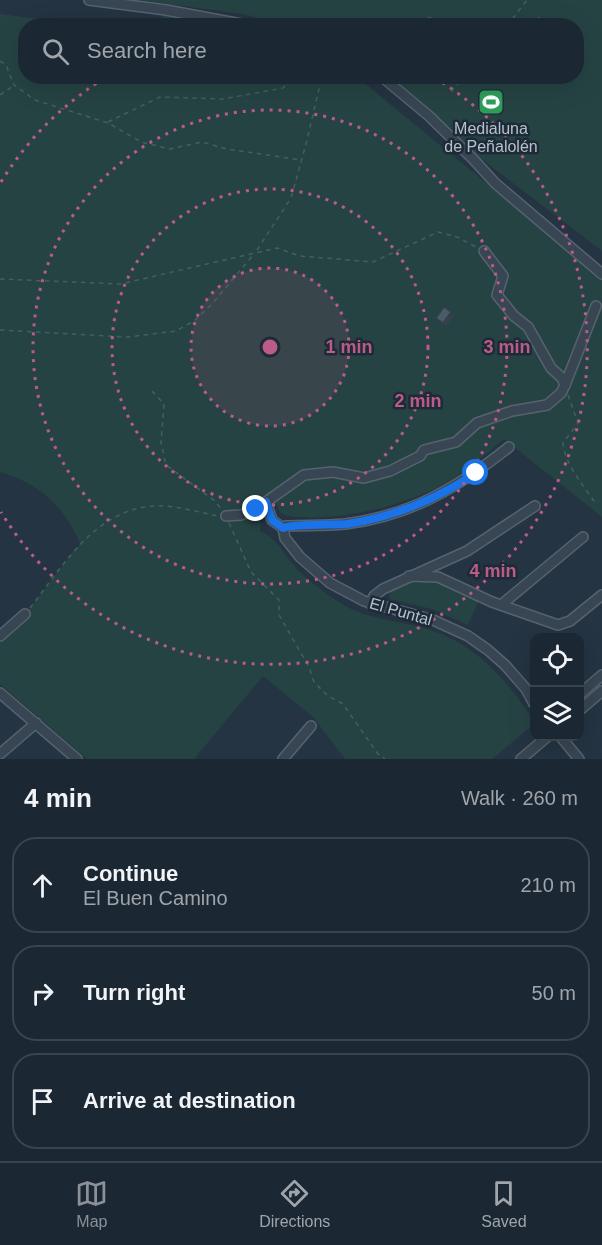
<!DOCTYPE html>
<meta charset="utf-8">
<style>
body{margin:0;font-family:Arial,sans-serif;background:#242f3a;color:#f1f3f6}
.controls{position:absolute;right:18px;bottom:18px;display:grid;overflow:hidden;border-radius:12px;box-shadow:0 6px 24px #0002}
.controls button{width:54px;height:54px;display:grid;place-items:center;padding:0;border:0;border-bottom:2px solid #39444d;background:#1b2732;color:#f1f3f6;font:30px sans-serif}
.stop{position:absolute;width:18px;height:18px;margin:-14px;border:4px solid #1a73e8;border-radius:50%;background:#fff}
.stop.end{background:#1a73e8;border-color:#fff;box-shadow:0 2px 6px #0008}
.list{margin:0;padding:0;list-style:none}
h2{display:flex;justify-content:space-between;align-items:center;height:78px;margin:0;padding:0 24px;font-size:26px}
h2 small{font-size:20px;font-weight:400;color:#a0a5ac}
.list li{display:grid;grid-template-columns:39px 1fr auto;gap:18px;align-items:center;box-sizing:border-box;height:96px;margin:0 12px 12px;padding:0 12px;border:2px solid #39444d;border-radius:24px}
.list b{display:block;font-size:22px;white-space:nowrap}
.list p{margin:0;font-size:20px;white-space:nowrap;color:#a0a5ac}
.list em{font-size:20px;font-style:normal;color:#a0a5ac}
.icon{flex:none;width:33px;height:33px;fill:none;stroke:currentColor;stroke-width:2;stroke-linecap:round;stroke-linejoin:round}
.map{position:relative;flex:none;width:602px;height:759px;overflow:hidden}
.search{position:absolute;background:#1b2732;box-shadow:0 6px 24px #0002;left:18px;right:18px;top:18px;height:66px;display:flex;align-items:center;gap:15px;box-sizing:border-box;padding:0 21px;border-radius:24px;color:#a0a5ac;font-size:22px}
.sheet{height:402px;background:#1b2732}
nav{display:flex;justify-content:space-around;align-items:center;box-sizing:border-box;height:84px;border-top:2px solid #39444d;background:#1b2732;font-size:16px;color:#a0a5ac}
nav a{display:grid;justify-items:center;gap:3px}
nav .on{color:#8c9099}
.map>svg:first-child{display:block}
.green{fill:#264343}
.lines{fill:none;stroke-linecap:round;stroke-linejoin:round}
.minor-casing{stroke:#56636f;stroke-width:12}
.path{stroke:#445f5f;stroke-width:1.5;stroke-dasharray:4.5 4.5;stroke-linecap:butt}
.minor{stroke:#384552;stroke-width:9}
.wall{fill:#404e5c}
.shaded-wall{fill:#34404b}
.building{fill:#4a5b6b;stroke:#34404b;stroke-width:1.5}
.route{stroke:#1a73e8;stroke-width:8}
.ring{fill:none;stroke:#bd5b88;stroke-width:3;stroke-dasharray:3 6}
.labels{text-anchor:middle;stroke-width:5;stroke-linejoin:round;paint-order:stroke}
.poi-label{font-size:16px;fill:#b5c0cc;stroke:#1d2a37}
.street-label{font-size:16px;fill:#b5c0cc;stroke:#1d2a37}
.centre{fill:#bd5b88;stroke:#1d2a37;stroke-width:3}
.ring-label{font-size:18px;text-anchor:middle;font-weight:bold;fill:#bd5b88;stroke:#1d2a37;stroke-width:5;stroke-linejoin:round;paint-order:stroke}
</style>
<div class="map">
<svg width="602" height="759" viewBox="0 0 602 759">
<rect width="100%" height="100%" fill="#243442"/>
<!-- green -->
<g class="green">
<polygon points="139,0 602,0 602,251 374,77 576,76 576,26 285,25 242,14"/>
<polygon points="163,12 221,25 160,26"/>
<path d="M0,14L85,25L26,26V76L357,77L602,278V517L504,439C486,454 469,469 449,481C409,505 346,520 299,517C294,516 286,517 281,513C279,511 278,508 277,505L262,514L260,531C280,540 285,558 301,573C314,585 330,597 345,606C367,618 396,621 420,627C475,641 503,677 534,720V724L492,759H345L313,717L263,676L194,759H87L0,684V643L10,634L80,543C63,505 40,484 0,472Z"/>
<polygon points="413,580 435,580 479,600 468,625 432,609 390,599 389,594 396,588"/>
</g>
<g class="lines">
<!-- minor casing -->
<g class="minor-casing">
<g id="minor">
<polyline points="89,0 166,10 252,26"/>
<polyline points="381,76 429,116 473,159 495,183 602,274"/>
<polyline points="484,251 503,276 497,295 514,316 528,327 551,368 562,378 565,385"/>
<polyline points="266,502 272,520 283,528"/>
<polyline points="226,516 241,515 256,509 304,475 333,472 364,478 390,471 420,456 424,450 456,442 477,423 512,411 547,405 561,393 565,385 596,306"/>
<polyline points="283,528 285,538 300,557 330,583 364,601 433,620 468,636 488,650 505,665 526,689 534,704"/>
<path d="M283,528L286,526C306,525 325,526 345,524C410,516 459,487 509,447"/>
<polyline points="409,576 438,577 492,602 558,625 570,621 602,595"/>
<polyline points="370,604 374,596 383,589 467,551 535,506"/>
<polyline points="501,605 583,537"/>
<polyline points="0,636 25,614"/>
<polyline points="0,693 77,759"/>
<polyline points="580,694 602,675"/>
<polyline points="580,710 602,691"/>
<polyline points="560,736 579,759"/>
<polyline points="0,754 36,723"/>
<polyline points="283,759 311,726"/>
<polyline points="521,759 548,736"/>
</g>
</g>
<!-- path -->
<g class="path">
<polyline points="507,26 527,0"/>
<polyline points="0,61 6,65 14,85 35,100 108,123 141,142 170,149 202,142 227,149 301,160"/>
<polyline points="451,92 465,76"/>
<polyline points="0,95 13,86"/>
<polyline points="108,122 160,97 223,99 283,88 295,76"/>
<polyline points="257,250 291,198 306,144 322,76"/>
<polyline points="0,279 120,284 277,248 300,256 373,262 438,232 457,237 478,248"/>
<polyline points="0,330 128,337 176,331 194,321 212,304 254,254"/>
<polyline points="152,391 164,404 161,443 166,465 215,501 221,509"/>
<path d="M568,395L578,423L563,443C565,465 584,486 596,504"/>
<polyline points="229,523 251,572 279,600 279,615 309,667 314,682 328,696 343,704 378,754 385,759"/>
<path d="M30,608C65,563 99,503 164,506C182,507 201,513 219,516"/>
</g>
<!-- minor -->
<use href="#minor" class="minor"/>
</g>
<!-- wall -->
<polygon class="wall" points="436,20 435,26 429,26 427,22"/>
<!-- shaded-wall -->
<g class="shaded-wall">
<polygon points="433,17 436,20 435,26 432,22"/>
<polygon points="451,312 454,316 446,327 443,323"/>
</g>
<!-- building -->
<g class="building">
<polygon points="427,16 433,17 432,22 427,22"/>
<polygon points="539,16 551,26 525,26 531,18 537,18"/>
<polygon points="518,21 524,26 514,26"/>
<polygon points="444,307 451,312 443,323 436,318"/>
</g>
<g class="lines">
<!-- route -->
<path class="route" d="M256,509L266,502L272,520L283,528C292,524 333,525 347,524C394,517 437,499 476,473"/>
</g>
<!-- distance rings -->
<circle cx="270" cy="347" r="79" fill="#bd5b88" fill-opacity=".12"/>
<g class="ring">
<circle cx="270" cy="347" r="79"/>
<circle cx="270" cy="347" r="158"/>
<circle cx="270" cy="347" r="237"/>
<path d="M1 182A316 316 0 0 1 105 78M435 78A316 316 0 1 1 1 512"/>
</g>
<!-- icons -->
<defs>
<g id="stadium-square" transform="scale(1.35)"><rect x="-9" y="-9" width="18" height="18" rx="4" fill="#2e9e5b" stroke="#1d2a37"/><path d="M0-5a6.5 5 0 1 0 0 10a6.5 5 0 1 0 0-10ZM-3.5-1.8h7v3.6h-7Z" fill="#fff"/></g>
</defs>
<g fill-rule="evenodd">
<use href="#stadium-square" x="491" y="102"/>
</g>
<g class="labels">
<!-- poi labels -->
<g class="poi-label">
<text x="491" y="134">Medialuna<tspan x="491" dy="18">de Peñalolén</tspan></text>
</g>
<!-- street labels -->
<g class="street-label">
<text transform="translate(401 611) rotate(16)" y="6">El Puntal</text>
</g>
</g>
<circle cx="270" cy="347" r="9" class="centre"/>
<g class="ring-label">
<text x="349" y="353">1 min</text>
<text x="507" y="353">3 min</text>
<text x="418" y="407">2 min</text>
<text x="493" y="577">4 min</text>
</g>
</svg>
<div class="controls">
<button><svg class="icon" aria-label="locate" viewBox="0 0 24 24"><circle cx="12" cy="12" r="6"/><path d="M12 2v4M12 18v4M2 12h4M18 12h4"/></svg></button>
<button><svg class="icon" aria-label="layers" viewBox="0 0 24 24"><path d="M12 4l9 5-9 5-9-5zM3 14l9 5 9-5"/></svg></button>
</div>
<div class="stop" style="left:476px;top:473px"></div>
<div class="stop end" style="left:256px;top:509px"></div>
<div class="search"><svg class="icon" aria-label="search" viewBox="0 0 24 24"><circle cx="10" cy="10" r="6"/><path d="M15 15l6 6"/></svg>Search here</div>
</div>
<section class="sheet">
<h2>4 min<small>Walk · 260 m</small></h2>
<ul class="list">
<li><svg class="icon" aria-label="ahead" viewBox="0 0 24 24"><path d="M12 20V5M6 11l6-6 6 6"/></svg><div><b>Continue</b><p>El Buen Camino</p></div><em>210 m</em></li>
<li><svg class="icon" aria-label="right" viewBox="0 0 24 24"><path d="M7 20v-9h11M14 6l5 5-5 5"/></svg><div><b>Turn right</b></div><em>50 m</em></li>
<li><svg class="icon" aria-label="arrive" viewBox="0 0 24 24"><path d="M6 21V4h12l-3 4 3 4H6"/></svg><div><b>Arrive at destination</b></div></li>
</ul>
</section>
<nav>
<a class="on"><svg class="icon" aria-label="map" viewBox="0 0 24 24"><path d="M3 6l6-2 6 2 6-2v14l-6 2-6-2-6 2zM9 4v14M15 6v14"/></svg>Map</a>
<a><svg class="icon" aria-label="directions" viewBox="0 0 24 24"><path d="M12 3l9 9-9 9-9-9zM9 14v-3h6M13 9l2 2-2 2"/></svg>Directions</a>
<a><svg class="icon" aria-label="saved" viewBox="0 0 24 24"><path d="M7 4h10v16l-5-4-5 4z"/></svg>Saved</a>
</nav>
